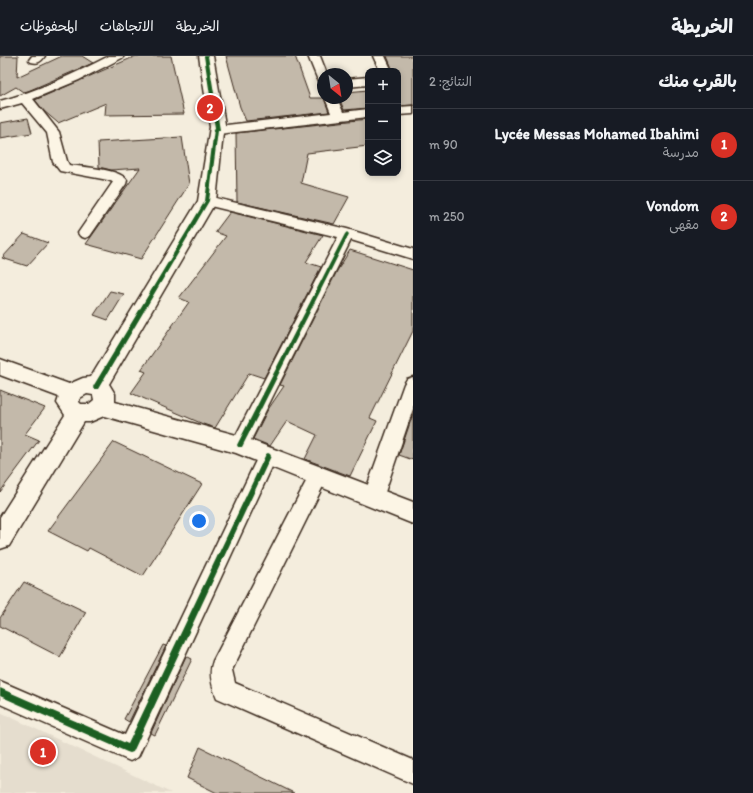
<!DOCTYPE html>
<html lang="ar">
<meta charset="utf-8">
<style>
body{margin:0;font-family:Itim,"Playpen Sans Arabic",sans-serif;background:#242831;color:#f1f3f6;direction:rtl}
.controls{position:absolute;right:12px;top:12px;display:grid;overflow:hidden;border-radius:8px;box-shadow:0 2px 6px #0003}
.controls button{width:36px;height:36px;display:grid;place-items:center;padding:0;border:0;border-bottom:1px solid #363941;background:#171b24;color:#f1f3f6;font:20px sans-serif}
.compass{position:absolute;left:317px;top:12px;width:36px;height:36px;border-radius:50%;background:#171b24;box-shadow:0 2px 6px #0003;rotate:150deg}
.you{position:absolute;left:199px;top:465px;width:14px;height:14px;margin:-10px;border:3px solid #fff;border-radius:50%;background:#1a73e8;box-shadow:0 0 0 6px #1a73e833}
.badge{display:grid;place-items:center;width:26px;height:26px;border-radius:50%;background:#d93025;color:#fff;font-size:13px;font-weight:700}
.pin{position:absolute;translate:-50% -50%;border:2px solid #fff;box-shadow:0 1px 4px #0006}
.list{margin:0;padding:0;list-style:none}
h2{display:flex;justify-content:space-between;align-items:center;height:52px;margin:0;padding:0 16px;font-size:17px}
h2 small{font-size:13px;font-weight:400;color:#9ea1a6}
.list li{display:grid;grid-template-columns:26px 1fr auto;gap:12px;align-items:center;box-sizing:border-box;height:72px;padding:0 16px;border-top:1px solid #363941}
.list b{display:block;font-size:15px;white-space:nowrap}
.list p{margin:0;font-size:13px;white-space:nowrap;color:#9ea1a6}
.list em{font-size:13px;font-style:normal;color:#9ea1a6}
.icon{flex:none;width:22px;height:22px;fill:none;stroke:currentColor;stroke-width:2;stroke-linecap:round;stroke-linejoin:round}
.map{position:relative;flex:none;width:413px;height:737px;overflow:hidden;direction:ltr}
header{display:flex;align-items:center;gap:24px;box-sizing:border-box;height:56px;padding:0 20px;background:#171b24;border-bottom:1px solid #363941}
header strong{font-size:19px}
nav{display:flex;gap:22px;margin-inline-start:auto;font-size:14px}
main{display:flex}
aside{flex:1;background:#171b24}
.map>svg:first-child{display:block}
.built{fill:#e5ddce}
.building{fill:#c3b9aa;stroke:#3b2a1e}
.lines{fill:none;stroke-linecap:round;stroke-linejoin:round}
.minor-casing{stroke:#3b2a1e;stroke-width:3}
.tertiary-casing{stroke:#3b2a1e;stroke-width:3}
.minor{fill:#fcf5e5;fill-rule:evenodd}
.tertiary{fill:#fcf5e5;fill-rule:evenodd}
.cycleway-casing{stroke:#fcf5e5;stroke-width:2}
.cycleway{fill:#1b5e20;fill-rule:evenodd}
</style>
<header>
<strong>الخريطة</strong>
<nav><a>الخريطة</a><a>الاتجاهات</a><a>المحفوظات</a></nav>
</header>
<main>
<aside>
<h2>بالقرب منك<small>النتائج: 2</small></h2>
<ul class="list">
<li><span class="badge">1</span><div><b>Lycée Messas Mohamed Ibahimi</b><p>مدرسة</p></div><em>90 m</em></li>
<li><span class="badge">2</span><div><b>Vondom</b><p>مقهى</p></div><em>250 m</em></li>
</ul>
</aside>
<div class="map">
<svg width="413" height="737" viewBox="0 0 413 737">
<rect width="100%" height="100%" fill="#f4eddd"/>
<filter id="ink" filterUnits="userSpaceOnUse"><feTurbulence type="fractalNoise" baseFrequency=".025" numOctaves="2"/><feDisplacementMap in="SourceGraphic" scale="8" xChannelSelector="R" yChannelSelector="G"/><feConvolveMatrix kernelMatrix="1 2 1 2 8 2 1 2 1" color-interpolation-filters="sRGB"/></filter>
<g filter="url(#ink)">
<!-- built -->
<polygon class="built" points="0,656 171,737 0,737"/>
<!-- building -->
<g class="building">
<polygon points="0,0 18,0 17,21 62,0 82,0 93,7 28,35 23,36 16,31 0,40"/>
<polygon points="136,0 171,0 184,58 105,59 106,47 58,67 44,55 35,44"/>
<polygon points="226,0 295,0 310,42 324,42 329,56 246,65 240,51"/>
<polygon points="387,0 413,0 413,49 398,50 398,15 393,15"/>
<polygon points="368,34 368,52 344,54 339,42 347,42 347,36"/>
<polygon points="28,62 32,77 0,82 0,67"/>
<polygon points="368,63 368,90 307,97 301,127 349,141 334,168 237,146 236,77"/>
<polygon points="182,81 189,128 141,203 86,188 140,112 111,114 99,111 98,86"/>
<polygon points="230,156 323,179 306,206 321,211 264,322 249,317 215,372 203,368 131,337 146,316 141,314 189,246 179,242 226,180 215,176"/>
<polygon points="24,178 48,187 27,210 2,202"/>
<polygon points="350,194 413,214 413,275 370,362 377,365 350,420 305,403 317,379 287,365 270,390 253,383 267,355 284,330 280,329 337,215"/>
<polygon points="110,235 124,238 108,264 94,259"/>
<polygon points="0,334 45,352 25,378 39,384 0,436"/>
<polygon points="413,358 413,404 399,399"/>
<polygon points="114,386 202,428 143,520 89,492 87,495 48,475"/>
<polygon points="24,526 86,556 60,601 0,570 0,562"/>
<polygon points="163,589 166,590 129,666 124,663"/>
<polygon points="186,600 192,603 155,679 151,677"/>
<polygon points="200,691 294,737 217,737 187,722"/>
</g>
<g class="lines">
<!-- minor casing -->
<g class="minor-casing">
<g id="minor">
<path d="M32,0H45C41,6 38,8 31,6L29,4Z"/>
<path d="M109,0H124L122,2L79,24L33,43L59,76L67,105L69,109C83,111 120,113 127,124L126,128L90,180L85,182L80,180L78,177L113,126L108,124L60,115L53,106L47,77L22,47L0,53V45C38,35 74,18 109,0Z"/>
<polygon points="308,0 320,0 327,18 323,18 323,26 319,25 317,22"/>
<polygon points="373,0 385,0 392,15 380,15"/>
<polygon points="368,21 368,29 347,31 347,23"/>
<polygon points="325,42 337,42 343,56 368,53 368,61 218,78 213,77 212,74 213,71 218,70 331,57"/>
<polygon points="413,50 413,58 398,59 398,51"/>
<polygon points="207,140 347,173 413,193 413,203 351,184 246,394 240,397 234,394 231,389 338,181 202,148 200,145 202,142"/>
<polygon points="413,321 413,353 383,442 380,448 373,450 366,448 363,442 404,328 407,323"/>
<polygon points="268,392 275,394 277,400 138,701 130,705 0,648 0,625 125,679 261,394"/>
<path d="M319,412L326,414L328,420L232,614L235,627L413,704V728L217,642C212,630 208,617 213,605L312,414Z"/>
</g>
</g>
<!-- tertiary casing -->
<g class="tertiary-casing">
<path id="tertiary" d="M199,0H213L226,74L223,77L216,145L109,328L115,338V346L240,380L413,446V468L236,397L104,360L90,366H84L9,490L0,493V461L65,359L57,347L59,341L0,319V303L69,328L83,322L91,321L198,145L210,71ZM87,338L93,339L94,344L89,348H81L79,346L80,342Z"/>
</g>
<!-- minor -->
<use href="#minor" class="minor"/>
<!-- tertiary -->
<use href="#tertiary" class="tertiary"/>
<!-- cycleway casing -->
<g class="cycleway-casing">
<g id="cycleway">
<polygon points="204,0 208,0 220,74 218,75 209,145 98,333 94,333 93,331 94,329 205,145 214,73 215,72"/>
<polygon points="347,176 349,178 242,391 238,391 237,389 238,387 345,178"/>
<polygon points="268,397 270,398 271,400 133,696 130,697 127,696 0,640 0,632 128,688 265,400 266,398"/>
</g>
</g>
<!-- cycleway -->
<use href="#cycleway" class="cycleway"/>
</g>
</g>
</svg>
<div class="controls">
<button>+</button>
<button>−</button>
<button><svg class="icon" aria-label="layers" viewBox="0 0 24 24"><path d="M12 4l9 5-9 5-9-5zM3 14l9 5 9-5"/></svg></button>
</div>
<svg class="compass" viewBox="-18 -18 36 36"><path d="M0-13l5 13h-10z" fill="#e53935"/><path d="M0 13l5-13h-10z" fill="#9ea1a6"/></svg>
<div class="you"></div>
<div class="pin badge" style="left:43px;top:696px">1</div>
<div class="pin badge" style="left:210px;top:52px">2</div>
</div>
</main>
